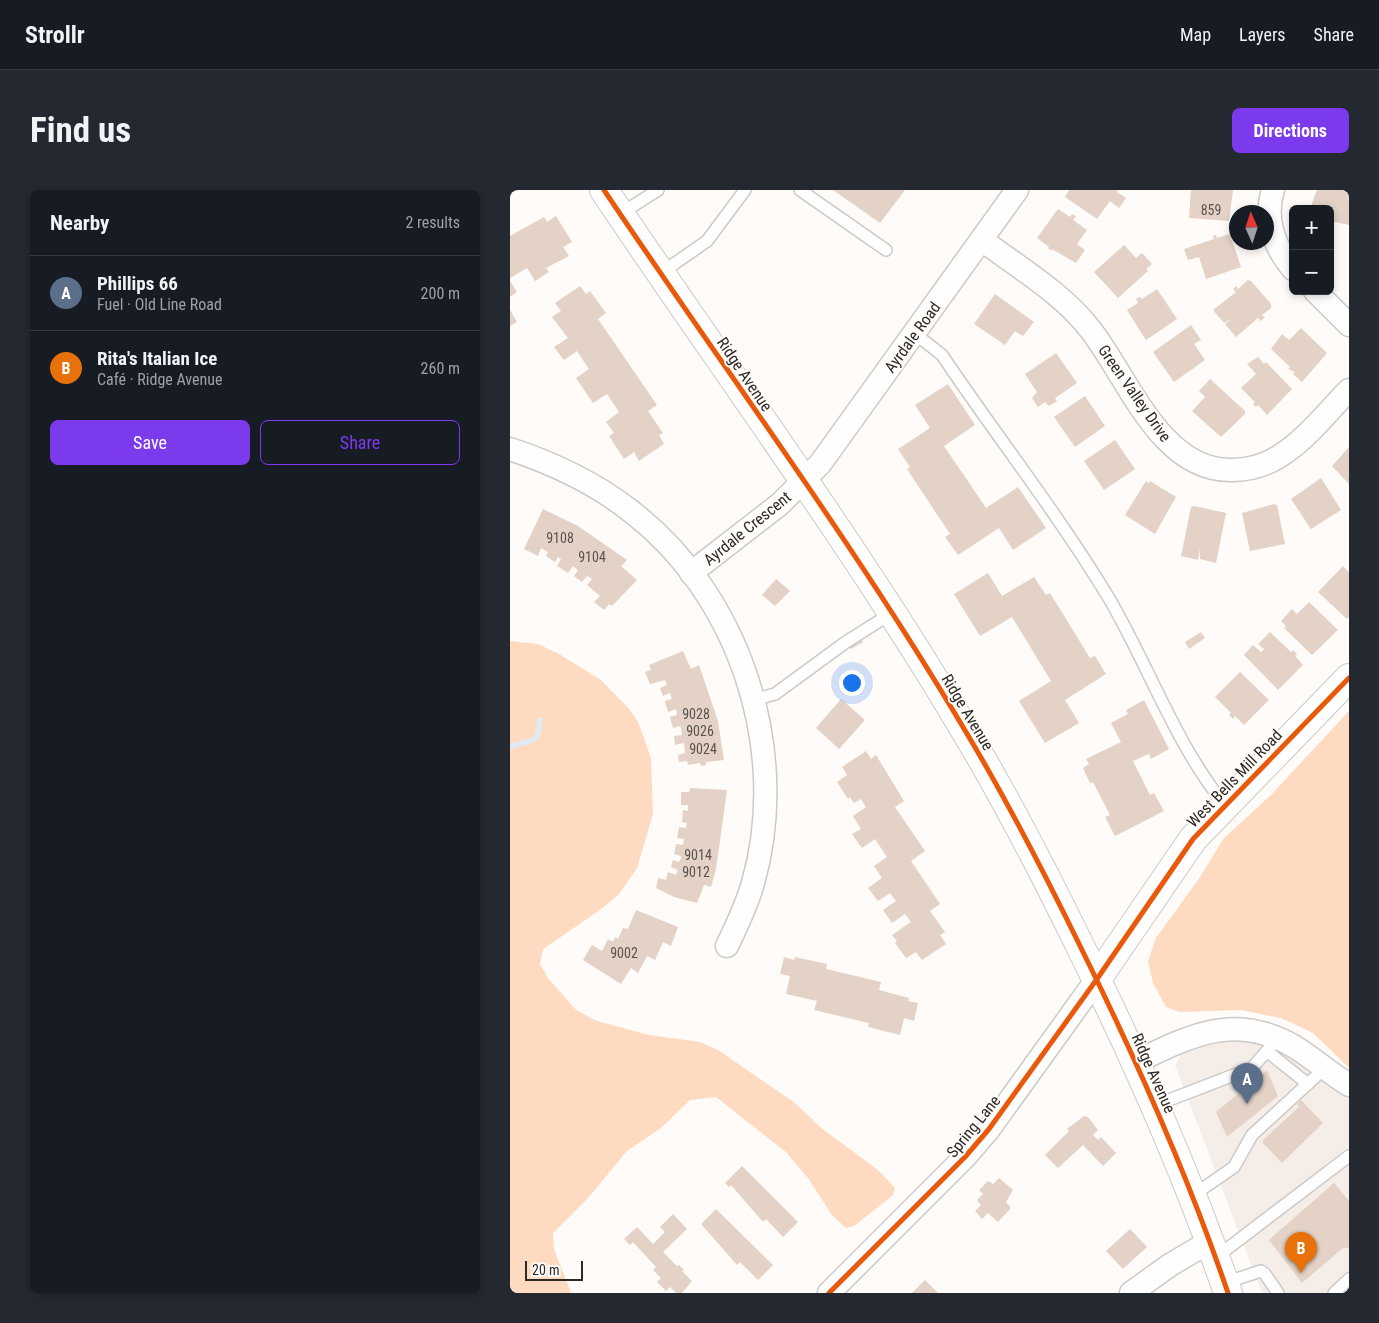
<!DOCTYPE html>
<meta charset="utf-8">
<style>
body{margin:0;font-family:"Roboto Condensed",sans-serif;background:#242831;color:#f1f3f6}
.controls{position:absolute;right:15px;top:15px;display:grid;overflow:hidden;border-radius:8px;box-shadow:0 2px 8px #0003}
.controls button{width:45px;height:45px;display:grid;place-items:center;padding:0;border:0;border-bottom:1px solid #363941;background:#171b24;color:#f1f3f6;font:25px sans-serif}
.compass{position:absolute;left:719px;top:15px;width:45px;height:45px;border-radius:50%;background:#171b24;box-shadow:0 2px 8px #0003;rotate:357deg}
.scale{position:absolute;left:15px;bottom:12px;width:58px;box-sizing:border-box;padding-left:5px;border:2px solid #2c2926;border-top:0;font-size:14px;line-height:18px;white-space:nowrap;color:#2c2926;-webkit-text-stroke:4px #fffbf8;paint-order:stroke}
.you{position:absolute;left:341px;top:492px;width:18px;height:18px;margin:-12px;border:4px solid #fff;border-radius:50%;background:#1a73e8;box-shadow:0 0 0 8px #1a73e833}
.badge{display:grid;place-items:center;width:32px;height:32px;border-radius:50%;background:#7c3aed;color:#fff;font-size:16px;font-weight:700}
.pin{position:absolute;translate:-50% -41px;filter:drop-shadow(0 1px 2px #0008)}
.pin::after{content:'';position:absolute;top:26px;width:18px;height:15px;background:inherit;clip-path:polygon(0 0,100% 0,50% 100%)}
.list{margin:0;padding:0;list-style:none}
h2{display:flex;justify-content:space-between;align-items:center;height:65px;margin:0;padding:0 20px;font-size:21px}
h2 small{font-size:16px;font-weight:400;color:#9ea1a6}
.list li{display:grid;grid-template-columns:32px 1fr auto;gap:15px;align-items:center;box-sizing:border-box;height:75px;padding:0 20px;border-top:1px solid #363941}
.list b{display:block;font-size:19px;white-space:nowrap}
.list p{margin:0;font-size:16px;white-space:nowrap;color:#9ea1a6}
.list em{font-size:16px;font-style:normal;color:#9ea1a6}
.actions{display:flex;gap:10px;padding:15px 20px}
.actions a{flex:1;padding:11px 0;border:1px solid #7c3aed;border-radius:8px;text-align:center;font-size:18px;color:#7c3aed}
.actions .main{background:#7c3aed;color:#fff}
.map{position:relative;flex:none;width:839px;height:1103px;overflow:hidden;border-radius:8px}
header{display:flex;align-items:center;gap:30px;box-sizing:border-box;height:70px;padding:0 25px;background:#171b24;border-bottom:1px solid #363941}
header strong{font-size:24px}
nav{display:flex;gap:28px;margin-inline-start:auto;font-size:18px}
.intro{display:flex;align-items:center;justify-content:space-between;box-sizing:border-box;height:120px;padding:0 30px}
h1{margin:0;font-size:35px}
.button{padding:12px 22px;border-radius:8px;background:#7c3aed;color:#fff;font-size:18px;font-weight:700}
main{display:flex;gap:30px;padding:0 30px}
aside{flex:1;background:#171b24;border-radius:8px;box-shadow:0 2px 8px #0003}
.map>svg:first-child{display:block}
.built{fill:#f5ede7}
.green{fill:#fedbc0}
.lines{fill:none;stroke-linecap:round;stroke-linejoin:round}
.stream{stroke:#e1e9f3;stroke-width:5.5}
.building{fill:#e3d2c5}
.lane-casing{stroke:#cccac7;stroke-width:14}
.street-casing{stroke:#cccac7;stroke-width:25}
.secondary-casing{stroke:#cccac7;stroke-width:30}
.primary-casing{stroke:#cccac7;stroke-width:30}
.lane{stroke:#fffefe;stroke-width:11}
.street{stroke:#fffefe;stroke-width:22}
.secondary{stroke:#fffefe;stroke-width:28}
.primary{stroke:#fffefe;stroke-width:28}
.cycleway-casing{stroke:#fffbf8;stroke-width:8}
.cycleway{stroke:#e8590c;stroke-width:5}
.labels{text-anchor:middle;stroke-width:4;stroke-linejoin:round;paint-order:stroke}
.number-label{font-size:14px;fill:#5a534e}
.street-label{font-size:16px;fill:#2c2926;stroke:#fffbf8}
</style>
<header>
<strong>Strollr</strong>
<nav><a>Map</a><a>Layers</a><a>Share</a></nav>
</header>
<div class="intro"><h1>Find us</h1><a class="button">Directions</a></div>
<main>
<aside>
<h2>Nearby<small>2 results</small></h2>
<ul class="list">
<li><span class="badge" style="background:#5c6f8a">A</span><div><b>Phillips 66</b><p>Fuel · Old Line Road</p></div><em>200 m</em></li>
<li><span class="badge" style="background:#e8710a">B</span><div><b>Rita's Italian Ice</b><p>Café · Ridge Avenue</p></div><em>260 m</em></li>
</ul>
<div class="actions"><a class="main">Save</a><a>Share</a></div>
</aside>
<div class="map">
<svg width="839" height="1103" viewBox="0 0 839 1103">
<rect width="100%" height="100%" fill="#fefbf9"/>
<!-- built -->
<polygon class="built" points="729,848 756,855 839,903 839,1103 752,1103 665,875 671,865 700,852"/>
<!-- green -->
<g class="green">
<polygon points="0,451 28,454 49,464 91,490 119,519 128,532 141,568 143,624 127,678 109,704 90,720 33,759 30,774 38,788 66,820 87,831 139,845 190,852 208,860 285,913 310,937 368,980 385,998 383,1005 344,1036 336,1038 322,1025 298,988 276,962 206,907 180,910 151,938 117,961 79,1007 43,1043 44,1059 61,1103 0,1103"/>
<polygon points="839,521 839,878 803,843 771,828 731,820 669,822 656,817 643,793 638,771 646,748 688,690 714,648 761,605"/>
</g>
<g class="lines">
<!-- stream -->
<path class="stream" d="M0,557C19,548 29,557 30,530"/>
</g>
<!-- building -->
<g class="building">
<polygon points="323,0 395,0 370,33"/>
<polygon points="559,0 608,0 607,2 616,8 609,18 600,11 587,29 555,7"/>
<polygon points="681,0 723,0 719,31 679,28"/>
<polygon points="807,0 839,0 839,35 820,31 820,19 800,19"/>
<polygon points="548,19 560,27 562,24 566,26 563,30 577,40 567,54 575,60 566,73 542,59 541,61 538,58 539,57 527,48"/>
<polygon points="46,26 62,52 53,57 59,66 36,78 39,82 25,91 17,78 0,88 0,46 34,27 37,32"/>
<polygon points="720,44 731,77 696,89 689,67 678,70 674,59 704,49 703,46 706,45 707,48"/>
<polygon points="614,55 626,68 632,63 642,74 636,79 638,81 608,108 584,82"/>
<polygon points="738,90 741,91 761,114 761,118 752,125 755,127 751,131 748,128 726,147 715,134 722,128 714,133 703,120 726,102 723,99 726,96 728,99"/>
<polygon points="0,91 7,102 0,107"/>
<polygon points="70,96 76,104 80,101 96,123 88,129 147,215 138,221 153,243 149,245 154,254 129,271 124,262 114,269 99,246 104,243 96,232 109,222 97,204 83,213 66,188 79,179 67,161 54,170 44,157 58,148 42,127 51,121 45,113"/>
<polygon points="647,99 667,129 636,150 617,120 628,113 626,109 630,107 632,109"/>
<polygon points="485,104 524,132 513,146 505,141 495,155 464,134"/>
<polygon points="0,120 7,132 0,136"/>
<polygon points="681,135 691,150 684,154 695,170 664,192 643,162"/>
<polygon points="791,138 817,163 792,192 783,184 785,182 778,179 780,177 761,159 772,144 779,150"/>
<polygon points="546,163 567,193 545,208 547,211 539,216 535,212 528,217 522,208 527,202 515,184"/>
<polygon points="748,167 754,174 756,172 782,199 757,225 748,215 746,217 743,214 745,212 731,198 746,184 737,174"/>
<polygon points="700,189 735,221 735,224 711,247 682,221 695,207 689,201"/>
<polygon points="438,194 465,235 434,256 472,312 476,318 508,297 536,338 503,360 489,338 448,365 435,347 440,344 397,279 400,277 388,259 420,238 405,215"/>
<polygon points="575,206 595,236 565,257 544,227"/>
<polygon points="605,250 625,279 594,300 574,271"/>
<polygon points="839,257 839,294 822,276"/>
<polygon points="811,288 831,320 801,339 781,309"/>
<polygon points="636,291 639,293 640,291 666,307 645,344 615,325"/>
<polygon points="764,314 767,315 775,354 740,361 732,323"/>
<polygon points="684,316 716,323 706,373 690,369 690,359 688,370 671,366 681,317"/>
<polygon points="33,319 68,336 117,370 111,376 127,390 102,416 99,414 94,420 84,412 90,406 77,395 82,389 77,386 72,392 64,386 68,380 63,376 58,383 47,376 51,369 48,367 45,372 36,366 38,362 31,358 28,366 14,359"/>
<polygon points="833,376 839,382 839,427 837,429 808,402"/>
<polygon points="478,383 492,406 524,387 536,405 540,403 580,468 585,466 596,484 555,510 569,533 535,553 509,511 541,491 502,427 470,446 444,404"/>
<polygon points="266,389 280,401 265,416 252,405"/>
<polygon points="799,412 828,440 802,465 774,438 776,436 771,431 782,419 787,424"/>
<polygon points="345,439 353,452 341,459 333,446"/>
<polygon points="691,442 695,448 679,459 675,452"/>
<polygon points="760,442 781,462 783,460 787,464 785,466 793,475 768,500 734,465 743,455 751,462 754,459 748,454"/>
<polygon points="173,461 181,479 189,475 208,531 214,570 196,572 196,575 191,576 190,573 178,575 177,571 169,572 168,565 175,563 174,553 165,555 164,546 172,545 171,538 170,536 163,538 160,527 167,525 166,519 158,522 155,511 162,509 160,503 153,506 150,498 157,495 155,490 140,494 135,482 141,480 139,475"/>
<polygon points="730,482 759,510 734,535 725,526 723,529 719,525 721,523 705,507"/>
<polygon points="331,509 355,530 329,559 306,538"/>
<polygon points="634,510 659,559 641,569 639,564 623,571 640,605 644,603 654,621 605,646 595,627 600,625 583,592 580,593 573,578 579,574 576,569 611,552 601,533 618,524 616,520"/>
<polygon points="356,561 361,569 366,565 394,611 385,617 415,661 401,671 430,714 420,721 435,742 430,745 436,754 412,770 406,762 396,768 385,753 387,751 382,745 401,732 395,724 382,733 373,720 386,711 380,703 368,711 358,698 372,688 364,676 377,667 365,649 352,658 342,644 351,639 343,626 356,617 351,609 344,613 340,607 338,609 327,592 337,585 332,577"/>
<polygon points="180,598 217,600 206,679 201,697 194,695 187,713 164,707 146,698 148,688 156,690 158,682 166,685 168,680 161,677 163,670 169,672 171,668 171,666 164,664 166,654 173,655 174,649 167,648 169,637 176,638 177,633 172,632 173,620 178,621 178,615 171,615 171,602 179,602"/>
<polygon points="126,720 168,737 161,756 153,752 145,770 137,766 128,783 121,778 111,794 73,770 82,755 92,761 98,749 103,752 105,747 108,749 113,738 118,739"/>
<polygon points="274,767 284,770 285,767 317,774 316,779 371,792 369,800 399,808 398,811 408,813 404,831 394,828 390,845 358,837 359,833 304,820 307,811 276,804 280,786 270,784"/>
<polygon points="757,880 768,906 717,947 706,922"/>
<polygon points="791,910 813,933 772,973 753,953 753,950 789,917 787,915"/>
<polygon points="574,926 578,927 588,940 583,945 588,950 591,947 606,963 593,976 573,955 548,978 535,965 559,941 557,939"/>
<polygon points="232,976 288,1032 273,1047 256,1029 253,1032 221,995 219,997 215,993"/>
<polygon points="489,988 503,1000 496,1012 501,1018 488,1032 478,1023 472,1029 465,1021 471,1015 467,1010 473,1004 469,1000 478,991 483,994"/>
<polygon points="824,993 839,1011 839,1057 836,1059 834,1057 792,1093 759,1050"/>
<polygon points="206,1019 263,1075 248,1090 230,1072 227,1075 191,1034"/>
<polygon points="163,1024 177,1039 153,1062 167,1076 169,1075 174,1080 172,1081 182,1091 172,1103 166,1103 160,1097 156,1101 147,1092 151,1088 143,1080 146,1077 123,1052 120,1055 114,1049 127,1037 143,1054 155,1042 150,1037"/>
<polygon points="620,1039 637,1057 613,1079 596,1061"/>
<polygon points="415,1090 428,1103 402,1103"/>
</g>
<g class="lines">
<!-- lane casing -->
<g class="lane-casing">
<g id="lane">
<polyline points="290,0 376,60"/>
<polyline points="110,24 148,0"/>
<polyline points="151,83 197,51 235,0"/>
<path d="M404,143L432,165C487,247 549,325 600,410C638,475 667,557 715,615"/>
<polyline points="243,510 265,504 336,452 382,423"/>
<polyline points="758,862 798,894"/>
<polyline points="646,915 742,878 768,848"/>
<polyline points="682,1006 724,977 742,945 815,878"/>
<polyline points="705,1068 839,966"/>
<polyline points="714,1093 751,1081 755,1084 768,1103"/>
<polyline points="824,1103 839,1089"/>
</g>
</g>
<!-- street casing -->
<g class="street-casing">
<g id="street">
<path d="M763,0C754,28 764,57 783,79"/>
<path d="M472,50C509,78 551,102 580,139C618,187 650,281 721,280C742,280 760,274 777,261C800,245 819,220 839,200"/>
<polyline points="805,101 839,135"/>
<path d="M0,259C42,273 83,292 118,319C229,402 281,559 243,693C237,715 227,735 217,756"/>
<polyline points="181,383 270,314 310,274 507,0"/>
<path d="M626,872C681,845 726,822 785,857C804,869 820,883 839,895"/>
<polyline points="319,1103 455,967 479,939 587,789"/>
<polyline points="621,1103 660,1075 699,1052"/>
</g>
</g>
<!-- secondary casing -->
<g class="secondary-casing">
<polyline id="secondary" points="587,789 683,649 839,488"/>
</g>
<!-- primary casing -->
<g class="primary-casing">
<path id="primary" d="M94,0C214,179 343,352 453,537C497,610 536,686 573,762C628,873 678,986 718,1103"/>
</g>
<!-- lane -->
<use href="#lane" class="lane"/>
<!-- street -->
<use href="#street" class="street"/>
<!-- secondary -->
<use href="#secondary" class="secondary"/>
<!-- primary -->
<use href="#primary" class="primary"/>
<!-- cycleway casing -->
<g class="cycleway-casing">
<g id="cycleway">
<path d="M94,0C214,179 343,352 453,537C497,610 536,686 573,762C628,873 678,986 718,1103"/>
<polyline points="319,1103 455,967 479,939 587,789 683,649 839,488"/>
</g>
</g>
<!-- cycleway -->
<use href="#cycleway" class="cycleway"/>
</g>
<g class="labels">
<!-- number labels -->
<g class="number-label">
<text x="701" y="25">859</text>
<text x="50" y="353">9108</text>
<text x="82" y="372">9104</text>
<text x="186" y="529">9028</text>
<text x="190" y="546">9026</text>
<text x="193" y="564">9024</text>
<text x="188" y="670">9014</text>
<text x="186" y="687">9012</text>
<text x="114" y="768">9002</text>
</g>
<!-- street labels -->
<g class="street-label">
<text transform="translate(402 147) rotate(-54)" y="6">Ayrdale Road</text>
<text transform="translate(235 184) rotate(56)" y="6">Ridge Avenue</text>
<text transform="translate(625 203) rotate(55)" y="6">Green Valley Drive</text>
<text transform="translate(237 338) rotate(-39)" y="6">Ayrdale Crescent</text>
<text transform="translate(458 522) rotate(59)" y="6">Ridge Avenue</text>
<text transform="translate(724 588) rotate(-46)" y="6">West Bells Mill Road</text>
<text transform="translate(644 883) rotate(66)" y="6">Ridge Avenue</text>
<text transform="translate(463 936) rotate(-51)" y="6">Spring Lane</text>
</g>
</g>
</svg>
<div class="controls">
<button>+</button>
<button>−</button>
</div>
<svg class="compass" viewBox="-18 -18 36 36"><path d="M0-13l5 13h-10z" fill="#e53935"/><path d="M0 13l5-13h-10z" fill="#9ea1a6"/></svg>
<div class="scale">20 m</div>
<div class="you"></div>
<div class="pin badge" style="left:737px;top:914px;background:#5c6f8a">A</div>
<div class="pin badge" style="left:791px;top:1083px;background:#e8710a">B</div>
</div>
</main>
